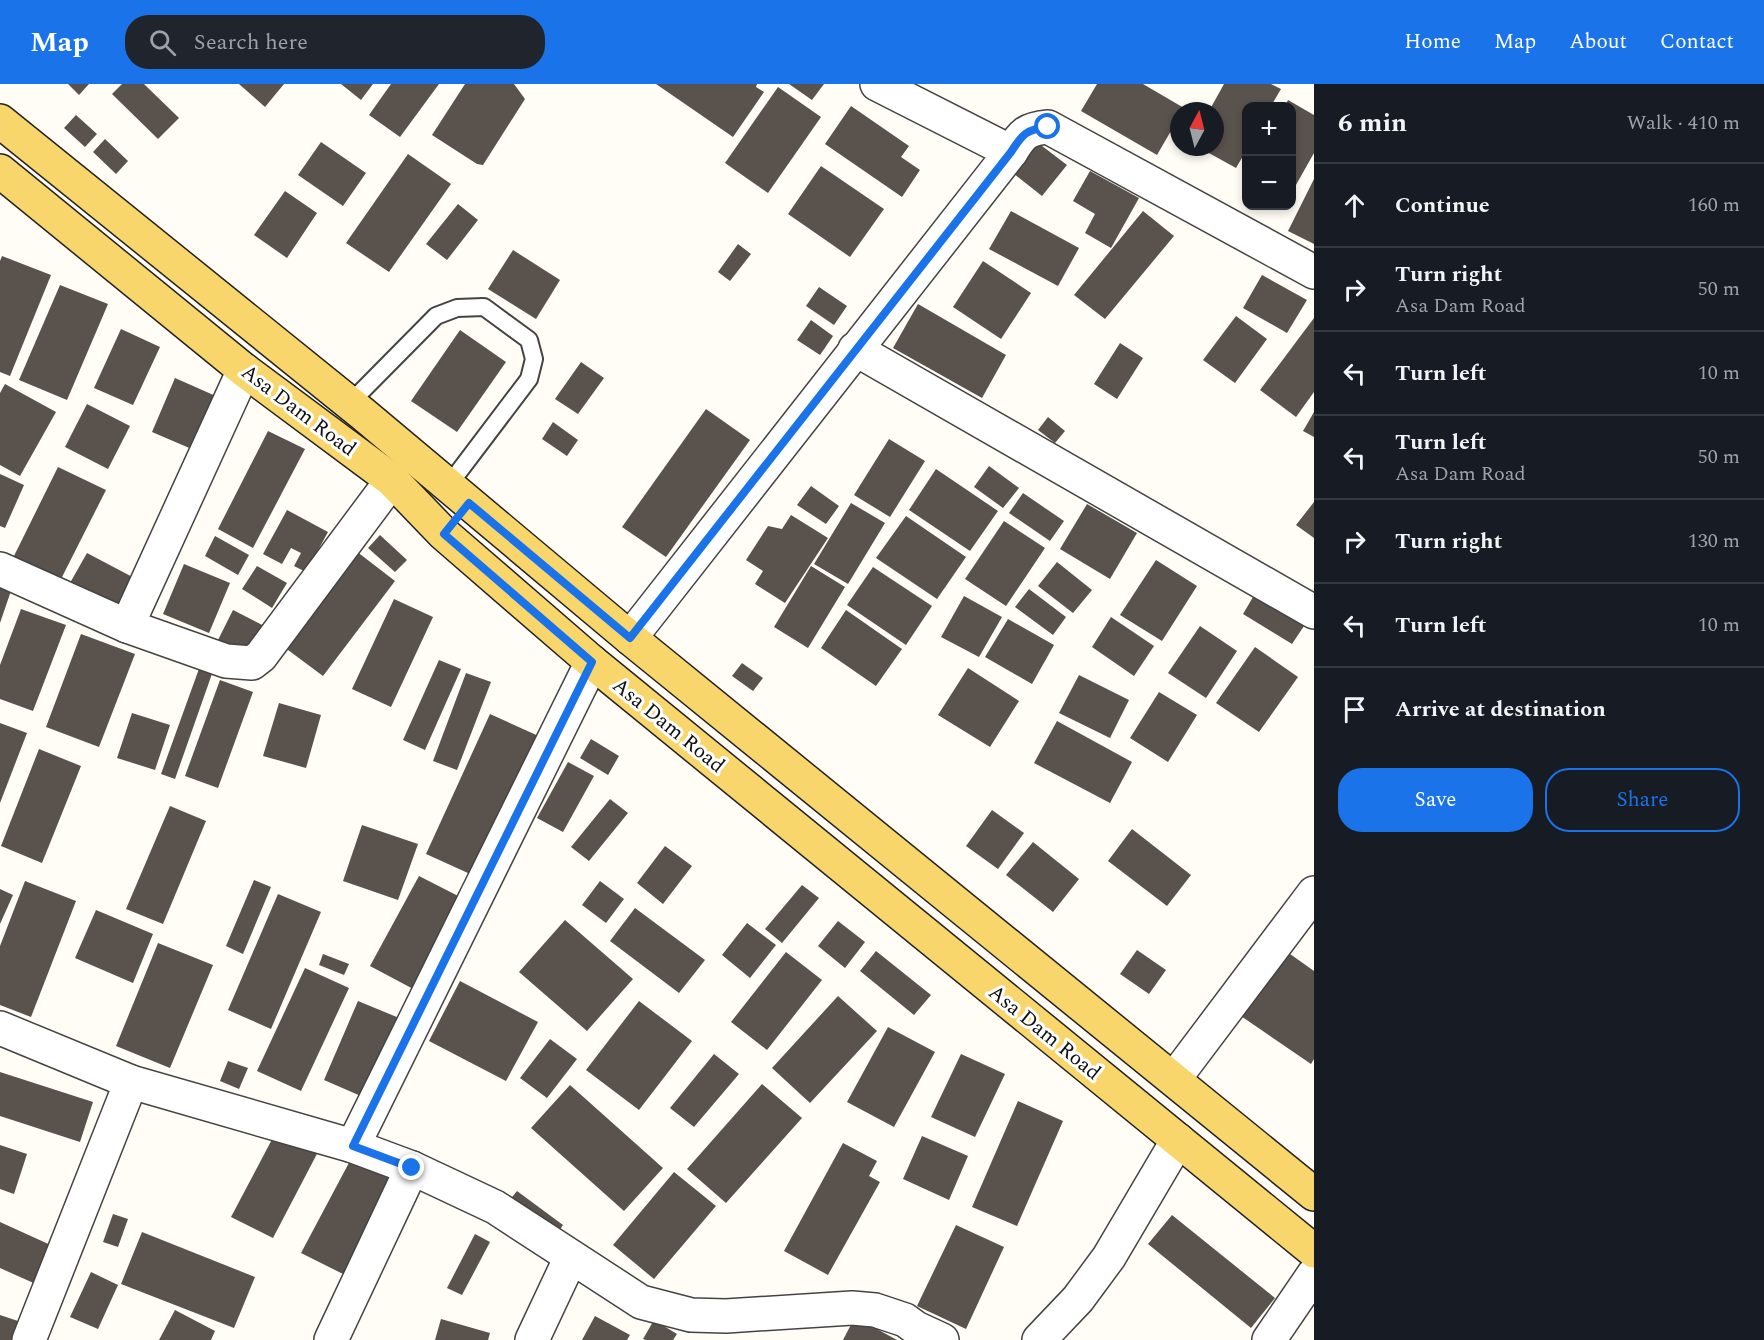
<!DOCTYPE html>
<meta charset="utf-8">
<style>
body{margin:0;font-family:Spectral,serif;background:#20242c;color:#f1f3f6}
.controls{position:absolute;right:18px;top:18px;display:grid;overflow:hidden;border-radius:12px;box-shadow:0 3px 9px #0003}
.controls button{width:54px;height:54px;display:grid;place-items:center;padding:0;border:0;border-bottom:2px solid #363941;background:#171b24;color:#f1f3f6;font:30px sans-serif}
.compass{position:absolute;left:1170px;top:18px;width:54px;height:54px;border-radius:50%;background:#171b24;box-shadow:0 3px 9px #0003;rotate:7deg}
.stop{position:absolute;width:18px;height:18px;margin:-14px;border:4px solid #1a73e8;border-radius:50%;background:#fff}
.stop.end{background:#1a73e8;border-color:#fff;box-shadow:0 2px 6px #0008}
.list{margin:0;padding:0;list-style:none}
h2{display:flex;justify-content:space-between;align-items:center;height:78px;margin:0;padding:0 24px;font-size:26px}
h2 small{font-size:20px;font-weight:400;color:#9ea1a6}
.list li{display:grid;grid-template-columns:39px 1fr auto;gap:18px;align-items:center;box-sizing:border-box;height:84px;padding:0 24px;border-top:2px solid #363941}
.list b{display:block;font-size:22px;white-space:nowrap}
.list p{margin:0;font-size:20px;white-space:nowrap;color:#9ea1a6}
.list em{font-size:20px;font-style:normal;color:#9ea1a6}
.actions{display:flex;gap:12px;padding:18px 24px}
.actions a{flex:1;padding:14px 0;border:2px solid #1a73e8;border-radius:24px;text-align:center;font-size:21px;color:#1a73e8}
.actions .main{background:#1a73e8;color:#fff}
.icon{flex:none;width:33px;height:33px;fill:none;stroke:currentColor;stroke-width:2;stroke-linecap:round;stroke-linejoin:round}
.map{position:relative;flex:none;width:1314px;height:1256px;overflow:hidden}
header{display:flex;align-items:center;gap:36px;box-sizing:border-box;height:84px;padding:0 30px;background:#1a73e8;color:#fff}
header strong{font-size:28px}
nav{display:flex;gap:33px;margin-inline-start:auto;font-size:21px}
.search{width:420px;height:54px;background:#20242c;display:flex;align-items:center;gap:15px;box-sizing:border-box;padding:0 21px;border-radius:24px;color:#9ea1a6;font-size:22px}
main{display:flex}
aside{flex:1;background:#171b24}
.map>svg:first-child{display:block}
.building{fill:#5a524d}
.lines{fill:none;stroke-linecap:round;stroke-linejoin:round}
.lane-casing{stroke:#444;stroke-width:20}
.street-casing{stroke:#444;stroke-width:36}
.primary-casing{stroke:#222;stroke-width:36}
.lane{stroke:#fff;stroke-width:16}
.street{stroke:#fff;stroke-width:33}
.primary{stroke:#f9d66b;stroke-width:33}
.route{stroke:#1a73e8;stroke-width:8}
.labels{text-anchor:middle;stroke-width:6;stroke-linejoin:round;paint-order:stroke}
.street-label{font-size:21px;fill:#111;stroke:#fff}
</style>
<header>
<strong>Map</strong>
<div class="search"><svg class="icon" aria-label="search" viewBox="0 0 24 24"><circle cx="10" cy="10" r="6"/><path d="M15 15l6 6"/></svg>Search here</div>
<nav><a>Home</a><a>Map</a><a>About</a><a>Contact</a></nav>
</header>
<main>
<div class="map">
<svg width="1314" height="1256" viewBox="0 0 1314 1256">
<rect width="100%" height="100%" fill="#fffdf5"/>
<!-- building -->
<g class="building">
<polygon points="68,0 89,0 79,11"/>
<polygon points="122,0 144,0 179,34 158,55 112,10"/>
<polygon points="239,0 284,0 265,23"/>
<polygon points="341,0 373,0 361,16"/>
<polygon points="391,0 439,0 400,53 369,31"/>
<polygon points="465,0 514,0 525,15 483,81 477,80 432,51"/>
<polygon points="656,0 757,0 756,3 764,8 733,53"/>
<polygon points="789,0 824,0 812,16"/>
<polygon points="1097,0 1143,0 1184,24 1183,27 1179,27 1179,33 1157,71 1081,27"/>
<polygon points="1224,0 1271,0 1281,5 1271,22 1246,22 1246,67 1236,84 1198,63 1215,63 1215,27 1209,27"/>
<polygon points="778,3 821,33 768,109 725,79"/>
<polygon points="1288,16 1314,31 1314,69 1292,108 1292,22 1285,22"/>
<polygon points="851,22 909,62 901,73 920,86 902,113 825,60"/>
<polygon points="76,31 97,50 85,63 64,44"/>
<polygon points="105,55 128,77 116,90 93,68"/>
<polygon points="1033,55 1067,81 1042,112 1009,86"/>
<polygon points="321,58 366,89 343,122 298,91"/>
<polygon points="408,70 451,100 389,188 346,159"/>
<polygon points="821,82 884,125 850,173 788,130"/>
<polygon points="1090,87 1139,114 1111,164 1085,149 1095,130 1073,117"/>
<polygon points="1314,95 1314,160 1288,147"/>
<polygon points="285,107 317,129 287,174 254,151"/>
<polygon points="458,120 478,136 447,176 426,160"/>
<polygon points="1011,127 1079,164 1058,202 989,165"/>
<polygon points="1143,127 1174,152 1105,235 1074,211"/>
<polygon points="738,160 751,170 730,197 718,188"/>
<polygon points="513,166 560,196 536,235 488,205"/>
<polygon points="2,172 51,191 10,292 0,288 0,177"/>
<polygon points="983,177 1031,209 1001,255 953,223"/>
<polygon points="1262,191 1307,216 1287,249 1243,224"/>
<polygon points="60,201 108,220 67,316 19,296"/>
<polygon points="819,203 847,222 834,241 806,222"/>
<polygon points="918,220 1006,271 982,314 893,264"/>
<polygon points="1236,232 1267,255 1235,299 1203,276"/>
<polygon points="1314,234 1314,308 1296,333 1260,306"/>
<polygon points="811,236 833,252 820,271 797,256"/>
<polygon points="121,245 160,263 133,321 94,304"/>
<polygon points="460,246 506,278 457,348 411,317"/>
<polygon points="1120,259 1143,274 1117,315 1094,300"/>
<polygon points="581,278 604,294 578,330 555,315"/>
<polygon points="175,294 218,313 194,366 152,348"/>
<polygon points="5,300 56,328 20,392 0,381 0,309"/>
<polygon points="87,320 130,342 108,385 65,363"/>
<polygon points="706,325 750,356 666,473 622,443"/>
<polygon points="1314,328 1314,353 1303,347"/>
<polygon points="1048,333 1065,347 1055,359 1038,346"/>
<polygon points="553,338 578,356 567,372 542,355"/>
<polygon points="268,347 305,365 253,464 218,445"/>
<polygon points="889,355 925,377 890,433 854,411"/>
<polygon points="989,382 1019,404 1003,424 974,403"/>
<polygon points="58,383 106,406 59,499 12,476"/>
<polygon points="936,385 998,427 970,467 909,426"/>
<polygon points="0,390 24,401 5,444 0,442"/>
<polygon points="811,402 839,422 826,440 797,421"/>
<polygon points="1023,409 1064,437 1050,457 1009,429"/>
<polygon points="1314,418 1314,454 1296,441"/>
<polygon points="851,419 885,439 848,500 814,480"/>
<polygon points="1087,420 1137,449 1110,495 1060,465"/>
<polygon points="287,426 328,448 306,488 294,482 301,469 291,464 282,480 263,470"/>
<polygon points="791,431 828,454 785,519 755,500 763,487 746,476 768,442 782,445"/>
<polygon points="906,432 966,473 937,515 876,474"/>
<polygon points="1004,437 1045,464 1006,522 965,495"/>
<polygon points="380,451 407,476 395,488 368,464"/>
<polygon points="215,452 249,471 238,491 205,472"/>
<polygon points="356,467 395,497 323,592 284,563"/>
<polygon points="87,469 140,497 119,535 66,506"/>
<polygon points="1156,476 1197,502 1162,557 1120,531"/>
<polygon points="1057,478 1092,506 1073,529 1038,502"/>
<polygon points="184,480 230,499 209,549 163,530"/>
<polygon points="257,482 287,499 272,524 242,505"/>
<polygon points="811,482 845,503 808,564 774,543"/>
<polygon points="873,483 932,522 906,561 847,521"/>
<polygon points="0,496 13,501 0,539"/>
<polygon points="1029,505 1066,533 1053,551 1015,523"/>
<polygon points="1256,508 1306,539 1292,560 1243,530"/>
<polygon points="964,512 1002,533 979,573 941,553"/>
<polygon points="394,515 433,533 391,623 352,605"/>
<polygon points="21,525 66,541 33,627 0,615 0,581"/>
<polygon points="233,526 268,544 252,575 217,558"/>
<polygon points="846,526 902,565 876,602 821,564"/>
<polygon points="1111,533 1154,562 1134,592 1092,563"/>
<polygon points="1008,535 1054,561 1032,600 985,573"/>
<polygon points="1200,542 1237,567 1206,614 1168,589"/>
<polygon points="81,550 135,570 99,663 46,643"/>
<polygon points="1255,563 1298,593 1259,648 1216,619"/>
<polygon points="439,576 461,585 425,666 403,656"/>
<polygon points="742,579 763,594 753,607 732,592"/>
<polygon points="200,582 213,587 175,695 161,690"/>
<polygon points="968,584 1019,617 990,663 938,631"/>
<polygon points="466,589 491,598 457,686 433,677"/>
<polygon points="1079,591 1129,616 1110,654 1059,629"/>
<polygon points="220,596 253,608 218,704 185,692"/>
<polygon points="1159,608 1197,631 1168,678 1130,654"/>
<polygon points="279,619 321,631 306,684 263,672"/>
<polygon points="132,629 170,641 155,686 117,674"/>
<polygon points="490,630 543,654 479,794 426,770"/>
<polygon points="1057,637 1132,678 1110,719 1034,679"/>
<polygon points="0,639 27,649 0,719"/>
<polygon points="591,655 619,672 608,691 580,674"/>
<polygon points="39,665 81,682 42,779 1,762"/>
<polygon points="568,678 594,692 563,748 537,734"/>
<polygon points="610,715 628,729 589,777 571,763"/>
<polygon points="170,722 206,737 163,840 126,825"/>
<polygon points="992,726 1024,749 998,785 966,762"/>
<polygon points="362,741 418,760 398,816 343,797"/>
<polygon points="1132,745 1191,791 1167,822 1108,777"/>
<polygon points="1033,758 1079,795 1053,828 1006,791"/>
<polygon points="665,762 692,782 663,820 637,799"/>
<polygon points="419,792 466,816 417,907 370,882"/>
<polygon points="254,796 271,803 243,870 226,862"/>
<polygon points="25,797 76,817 31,933 0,921 0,862"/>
<polygon points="600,797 624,815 606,839 582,821"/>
<polygon points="802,801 819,814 782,859 765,845"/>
<polygon points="0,805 13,811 0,840"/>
<polygon points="278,810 321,828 271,945 228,926"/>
<polygon points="635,824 705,876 679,909 610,857"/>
<polygon points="96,826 153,850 133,899 75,874"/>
<polygon points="565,836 633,895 587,947 519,888"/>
<polygon points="838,837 865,858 845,884 818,862"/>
<polygon points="747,839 776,861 750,894 722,871"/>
<polygon points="158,859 213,881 170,984 116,962"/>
<polygon points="1283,865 1314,887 1314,975 1311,980 1238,930"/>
<polygon points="1137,866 1166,886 1149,910 1120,890"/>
<polygon points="876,867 931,911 914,931 860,887"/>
<polygon points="786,868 822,896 767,966 731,938"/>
<polygon points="323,870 349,880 344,891 319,881"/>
<polygon points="305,884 349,904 301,1007 257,987"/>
<polygon points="460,897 538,938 506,997 429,957"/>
<polygon points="838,912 877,947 810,1019 772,984"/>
<polygon points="358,917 404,936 370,1016 324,996"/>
<polygon points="639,917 692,957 639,1026 586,986"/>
<polygon points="888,943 935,968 894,1043 847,1018"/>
<polygon points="550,955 577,975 547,1014 520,994"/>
<polygon points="714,970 739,990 694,1043 670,1024"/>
<polygon points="961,970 1005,990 975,1053 931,1033"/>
<polygon points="228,977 248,984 239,1005 220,997"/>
<polygon points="0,988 93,1018 80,1058 0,1032"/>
<polygon points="762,1000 802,1034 726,1119 687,1085"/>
<polygon points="570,1001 663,1084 624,1127 531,1044"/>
<polygon points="1018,1017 1063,1037 1017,1142 972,1123"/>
<polygon points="278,1044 319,1066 273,1154 231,1133"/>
<polygon points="922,1052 968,1072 949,1116 903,1095"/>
<polygon points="843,1059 877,1077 869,1092 880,1098 828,1191 784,1167"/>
<polygon points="0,1061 27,1070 14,1110 0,1105"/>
<polygon points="351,1075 398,1098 347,1192 301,1169"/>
<polygon points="674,1088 716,1122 654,1195 613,1161"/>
<polygon points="517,1107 563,1141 555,1153 508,1118"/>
<polygon points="113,1130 128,1135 118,1163 103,1158"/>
<polygon points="1172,1131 1275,1214 1251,1244 1148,1160"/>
<polygon points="0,1138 55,1163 38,1201 0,1184"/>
<polygon points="956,1141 1004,1163 966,1245 917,1222"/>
<polygon points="142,1148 255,1193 234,1244 121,1200"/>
<polygon points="475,1150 490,1158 462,1211 447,1204"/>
<polygon points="91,1188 118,1201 98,1245 70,1233"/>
<polygon points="175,1226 215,1247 211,1256 159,1256"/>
<polygon points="0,1231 18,1237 11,1256 0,1256"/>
<polygon points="595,1232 630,1251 627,1256 582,1256"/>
<polygon points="855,1233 897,1256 843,1256"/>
<polygon points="441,1235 490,1249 488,1256 435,1256"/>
<polygon points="654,1236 677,1250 673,1256 646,1256 643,1255"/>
</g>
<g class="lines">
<!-- lane casing -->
<g class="lane-casing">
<polyline id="lane" points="350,319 436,232 457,224 484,223 529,256 534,275 529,295 448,402"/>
</g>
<!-- street casing -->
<g class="street-casing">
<g id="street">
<polyline points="877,0 1011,68"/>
<polyline points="855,265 1314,528"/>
<polyline points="0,485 127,542 226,577 252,579 261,572 392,396"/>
<polyline points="127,542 244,286"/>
<path d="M630,554L1011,68C1022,50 1026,45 1048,43L1314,188"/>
<polyline points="0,944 131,998 353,1062 412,1084 495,1123 641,1218 691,1231 726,1232 852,1224 875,1226 905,1236 916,1244 942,1256"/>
<polyline points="1174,995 1314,809"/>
<polyline points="353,1062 592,578"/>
<polyline points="29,1256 131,998"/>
<polyline points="331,1256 412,1084"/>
<polyline points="532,1256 571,1173"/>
<polyline points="1039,1256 1078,1215 1109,1173 1178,1056"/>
<polyline points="1269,1256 1314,1190"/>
</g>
</g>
<!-- primary casing -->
<g class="primary-casing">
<g id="primary">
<polyline points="0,37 363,330 630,554 1314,1110"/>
<polyline points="0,87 244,286 392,396 444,450 592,578 1314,1167"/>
</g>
</g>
<!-- lane -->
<use href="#lane" class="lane"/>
<!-- street -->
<use href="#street" class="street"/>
<!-- primary -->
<use href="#primary" class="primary"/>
</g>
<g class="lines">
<!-- route -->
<path class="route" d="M412,1084L353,1062L592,578L444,450L469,419L630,554L1011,68C1022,51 1026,45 1048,43"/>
</g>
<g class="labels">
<!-- street labels -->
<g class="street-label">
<text transform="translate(299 326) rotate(37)" y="7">Asa Dam Road</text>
<text transform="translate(669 641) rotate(39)" y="7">Asa Dam Road</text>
<text transform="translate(1045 948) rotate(39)" y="7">Asa Dam Road</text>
</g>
</g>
</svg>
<div class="controls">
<button>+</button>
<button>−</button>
</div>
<svg class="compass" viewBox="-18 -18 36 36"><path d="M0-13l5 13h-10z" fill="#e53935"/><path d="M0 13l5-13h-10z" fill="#9ea1a6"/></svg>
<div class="stop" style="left:1048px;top:43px"></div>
<div class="stop end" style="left:412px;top:1084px"></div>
</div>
<aside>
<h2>6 min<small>Walk · 410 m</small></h2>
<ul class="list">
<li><svg class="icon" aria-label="ahead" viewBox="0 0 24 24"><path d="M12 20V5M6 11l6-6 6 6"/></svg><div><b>Continue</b></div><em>160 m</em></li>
<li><svg class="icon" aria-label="right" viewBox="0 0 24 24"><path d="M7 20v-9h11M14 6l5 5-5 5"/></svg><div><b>Turn right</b><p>Asa Dam Road</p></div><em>50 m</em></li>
<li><svg class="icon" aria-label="left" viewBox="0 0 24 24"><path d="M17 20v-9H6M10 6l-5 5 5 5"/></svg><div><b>Turn left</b></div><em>10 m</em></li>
<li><svg class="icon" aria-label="left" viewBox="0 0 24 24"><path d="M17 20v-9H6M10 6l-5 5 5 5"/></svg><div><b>Turn left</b><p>Asa Dam Road</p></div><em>50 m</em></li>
<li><svg class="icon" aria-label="right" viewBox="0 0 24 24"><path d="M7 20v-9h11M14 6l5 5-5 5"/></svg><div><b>Turn right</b></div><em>130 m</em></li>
<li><svg class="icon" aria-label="left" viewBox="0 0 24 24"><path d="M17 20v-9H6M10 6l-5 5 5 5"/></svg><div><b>Turn left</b></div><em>10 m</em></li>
<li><svg class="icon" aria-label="arrive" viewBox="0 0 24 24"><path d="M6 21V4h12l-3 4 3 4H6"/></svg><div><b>Arrive at destination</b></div></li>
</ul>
<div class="actions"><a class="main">Save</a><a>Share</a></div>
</aside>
</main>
